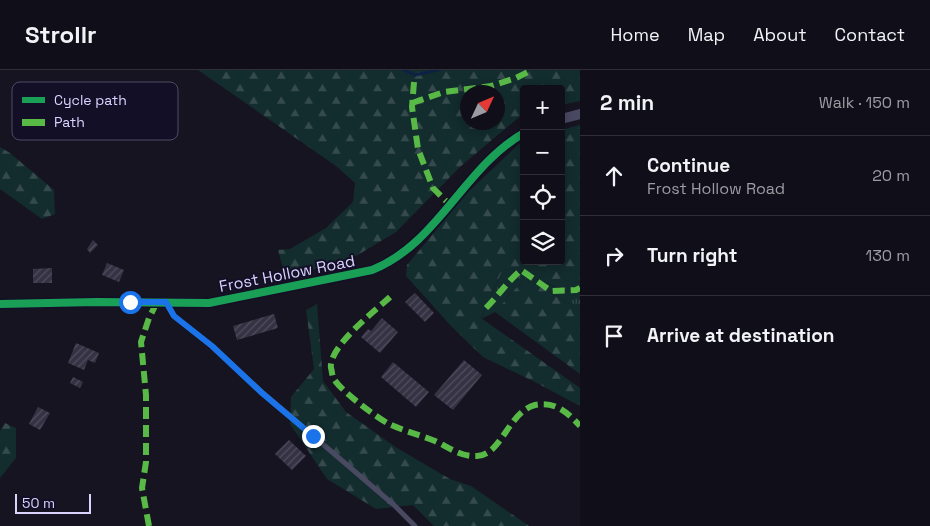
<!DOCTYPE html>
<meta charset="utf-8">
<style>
body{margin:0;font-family:"Space Grotesk",sans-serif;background:#191822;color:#f1f3f6}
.controls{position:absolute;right:15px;top:15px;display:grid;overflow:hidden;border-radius:5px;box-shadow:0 2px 12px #0003}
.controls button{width:45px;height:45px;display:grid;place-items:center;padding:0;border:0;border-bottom:1px solid #302f38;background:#100f19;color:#f1f3f6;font:25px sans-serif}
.compass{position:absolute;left:460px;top:15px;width:45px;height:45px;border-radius:50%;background:#100f19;box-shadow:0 2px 12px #0003;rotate:46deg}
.scale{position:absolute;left:15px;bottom:12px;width:76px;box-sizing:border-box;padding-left:5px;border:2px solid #d9d4ff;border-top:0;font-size:14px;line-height:18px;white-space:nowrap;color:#d9d4ff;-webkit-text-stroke:4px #130f26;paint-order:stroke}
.stop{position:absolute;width:15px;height:15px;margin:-11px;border:4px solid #1a73e8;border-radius:50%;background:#fff}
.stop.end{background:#1a73e8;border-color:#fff;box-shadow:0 1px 5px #0008}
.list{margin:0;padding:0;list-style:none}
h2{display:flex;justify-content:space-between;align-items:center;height:65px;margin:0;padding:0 20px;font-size:21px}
h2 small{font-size:16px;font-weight:400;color:#9c9ca2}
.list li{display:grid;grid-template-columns:32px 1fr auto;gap:15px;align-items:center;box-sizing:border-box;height:80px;padding:0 20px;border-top:1px solid #302f38}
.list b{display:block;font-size:19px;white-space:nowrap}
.list p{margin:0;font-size:16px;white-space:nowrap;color:#9c9ca2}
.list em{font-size:16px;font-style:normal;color:#9c9ca2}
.icon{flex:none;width:28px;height:28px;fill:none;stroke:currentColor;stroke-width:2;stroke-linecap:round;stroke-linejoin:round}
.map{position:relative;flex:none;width:580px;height:456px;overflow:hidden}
header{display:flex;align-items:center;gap:30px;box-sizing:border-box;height:70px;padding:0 25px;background:#100f19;border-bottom:1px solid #302f38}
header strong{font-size:24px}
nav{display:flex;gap:28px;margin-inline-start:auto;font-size:18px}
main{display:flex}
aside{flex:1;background:#100f19}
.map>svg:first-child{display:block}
.grass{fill:url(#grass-tufts)}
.forest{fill:url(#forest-firs);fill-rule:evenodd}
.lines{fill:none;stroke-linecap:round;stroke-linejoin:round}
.stream{stroke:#0d2144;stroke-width:3}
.building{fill:url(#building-hatch)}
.service{stroke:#4a4962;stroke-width:5}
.minor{stroke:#4a4962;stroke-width:10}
.quiet{stroke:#58b947;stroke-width:6;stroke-dasharray:12 6;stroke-linecap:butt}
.cycleway-casing{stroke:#130f26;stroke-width:11}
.cycleway{stroke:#1a9f57;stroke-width:8}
.route{stroke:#1a73e8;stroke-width:6}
.labels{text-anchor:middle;stroke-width:4;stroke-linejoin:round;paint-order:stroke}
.street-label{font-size:16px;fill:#d9d4ff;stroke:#130f26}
.key{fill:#130f26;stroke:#4e4a67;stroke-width:1}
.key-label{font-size:14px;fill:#d9d4ff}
</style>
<header>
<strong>Strollr</strong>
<nav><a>Home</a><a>Map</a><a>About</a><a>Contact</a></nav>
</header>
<main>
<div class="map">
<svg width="580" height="456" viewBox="0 0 580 456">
<defs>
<pattern id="grass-tufts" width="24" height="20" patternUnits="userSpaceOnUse" patternTransform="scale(1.25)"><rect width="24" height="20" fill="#132c2d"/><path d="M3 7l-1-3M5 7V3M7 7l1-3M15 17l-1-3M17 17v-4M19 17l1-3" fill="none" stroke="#354a4c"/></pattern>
<pattern id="forest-firs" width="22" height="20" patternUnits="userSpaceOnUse" patternTransform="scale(1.25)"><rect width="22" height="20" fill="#132c2d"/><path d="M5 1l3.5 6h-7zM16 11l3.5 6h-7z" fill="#354a4c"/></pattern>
<pattern id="building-hatch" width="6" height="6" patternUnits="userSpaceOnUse" patternTransform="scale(1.25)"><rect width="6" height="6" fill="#343243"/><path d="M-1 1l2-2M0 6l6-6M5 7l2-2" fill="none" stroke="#514f5f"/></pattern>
</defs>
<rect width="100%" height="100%" fill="#161421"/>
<!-- grass -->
<polygon class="grass" points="503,199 513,200 558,218 580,211 580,240 525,208 495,242 481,249"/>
<!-- forest -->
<g class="forest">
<path d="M198,0H580V31L561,35V19H524V43L461,96L396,162L346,192L285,206L278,180L290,179L326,158L353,132L355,113L336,96ZM498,22V52H468V22Z"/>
<polygon points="580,55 580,211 559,218 513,200 503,199 481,248 580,318 580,336 533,311 483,287 451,256 406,206 407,195 467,123 519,74 524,73 524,191 561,191 561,60"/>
<polygon points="0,77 10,83 54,120 55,144 42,149 0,119"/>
<polygon points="525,208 580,240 580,304 495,242"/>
<polygon points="317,234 323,311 346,342 397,378 450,409 471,416 529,456 434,456 413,435 376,439 327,409 290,354 291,327 314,299 306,240"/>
<polygon points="5,353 16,358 16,388 0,408 0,361"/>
</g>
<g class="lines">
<!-- stream -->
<polyline class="stream" points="404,0 415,5 438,0"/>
</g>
<!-- building -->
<g class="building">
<polygon points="93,170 98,175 90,183 87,179"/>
<polygon points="107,193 124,200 119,212 102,205"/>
<polygon points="52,198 52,213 33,213 33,199"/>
<polygon points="415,223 434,243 425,252 405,232"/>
<polygon points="274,244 278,258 237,270 233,256"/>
<polygon points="382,248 398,262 380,283 361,267 368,259 371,261"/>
<polygon points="76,273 99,283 95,293 88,290 84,300 68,293"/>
<polygon points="464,290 482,305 453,340 434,325"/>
<polygon points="393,292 429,322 416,337 381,307"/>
<polygon points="73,307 83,312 80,318 70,313"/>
<polygon points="38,337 50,343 40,360 29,354"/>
<polygon points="289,370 306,386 292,400 275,384"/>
</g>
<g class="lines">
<!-- service -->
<polyline class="service" points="166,233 174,246 212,276 263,323 394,435 415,456"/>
<!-- minor -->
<g class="minor">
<polyline points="561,49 580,44"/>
<path d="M0,234L97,232L209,233L372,200C438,174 464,97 524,63"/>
</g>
<!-- quiet -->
<g class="quiet">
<polyline points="414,12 412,37 418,79 433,118 450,135"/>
<polyline points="412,33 444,22 491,16 516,8 532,0"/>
<path d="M390,227C375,241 328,277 331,298C332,301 332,306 334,309C340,320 377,348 389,354C404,361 420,365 435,371C450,378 461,387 477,386C502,385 508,342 535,335C555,331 567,342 580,356"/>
<path d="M486,238C498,226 508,211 521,200L551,221L576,220L580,218"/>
<polyline points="149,456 142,418 146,392 146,325 141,272 149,248 157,232"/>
</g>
<!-- cycleway casing -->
<g class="cycleway-casing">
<path id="cycleway" d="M0,234L97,232L209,233L372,200C438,174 464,97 524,63"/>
</g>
<!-- cycleway -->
<use href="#cycleway" class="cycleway"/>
</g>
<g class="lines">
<!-- route -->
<polyline class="route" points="130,232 166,232 174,246 212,276 262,323 313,366"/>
</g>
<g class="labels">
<!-- street labels -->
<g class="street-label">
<text transform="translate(287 203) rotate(-11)" y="6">Frost Hollow Road</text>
</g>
</g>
<!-- legend -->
<rect x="12" y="12" width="166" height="58" rx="8" class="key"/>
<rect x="22" y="27" width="23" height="6" fill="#1a9f57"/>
<rect x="22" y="49" width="23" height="7" fill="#58b947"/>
<g class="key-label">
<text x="54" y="35">Cycle path</text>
<text x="54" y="57">Path</text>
</g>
</svg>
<div class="controls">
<button>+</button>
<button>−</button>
<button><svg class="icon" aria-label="locate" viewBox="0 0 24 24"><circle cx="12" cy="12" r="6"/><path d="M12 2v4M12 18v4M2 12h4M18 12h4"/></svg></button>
<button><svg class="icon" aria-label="layers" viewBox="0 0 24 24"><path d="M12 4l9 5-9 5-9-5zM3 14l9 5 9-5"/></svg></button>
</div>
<svg class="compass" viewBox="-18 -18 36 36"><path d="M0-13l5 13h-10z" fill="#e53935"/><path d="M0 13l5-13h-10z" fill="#9c9ca2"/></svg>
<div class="scale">50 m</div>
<div class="stop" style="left:130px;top:232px"></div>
<div class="stop end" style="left:313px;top:366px"></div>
</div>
<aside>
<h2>2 min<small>Walk · 150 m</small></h2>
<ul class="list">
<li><svg class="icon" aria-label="ahead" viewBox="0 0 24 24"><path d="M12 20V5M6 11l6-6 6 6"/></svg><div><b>Continue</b><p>Frost Hollow Road</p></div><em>20 m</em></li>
<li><svg class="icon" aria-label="right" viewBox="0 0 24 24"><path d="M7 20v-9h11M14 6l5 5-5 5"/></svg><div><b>Turn right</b></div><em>130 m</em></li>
<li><svg class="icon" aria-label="arrive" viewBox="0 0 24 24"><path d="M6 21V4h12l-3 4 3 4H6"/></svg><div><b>Arrive at destination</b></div></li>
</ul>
</aside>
</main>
